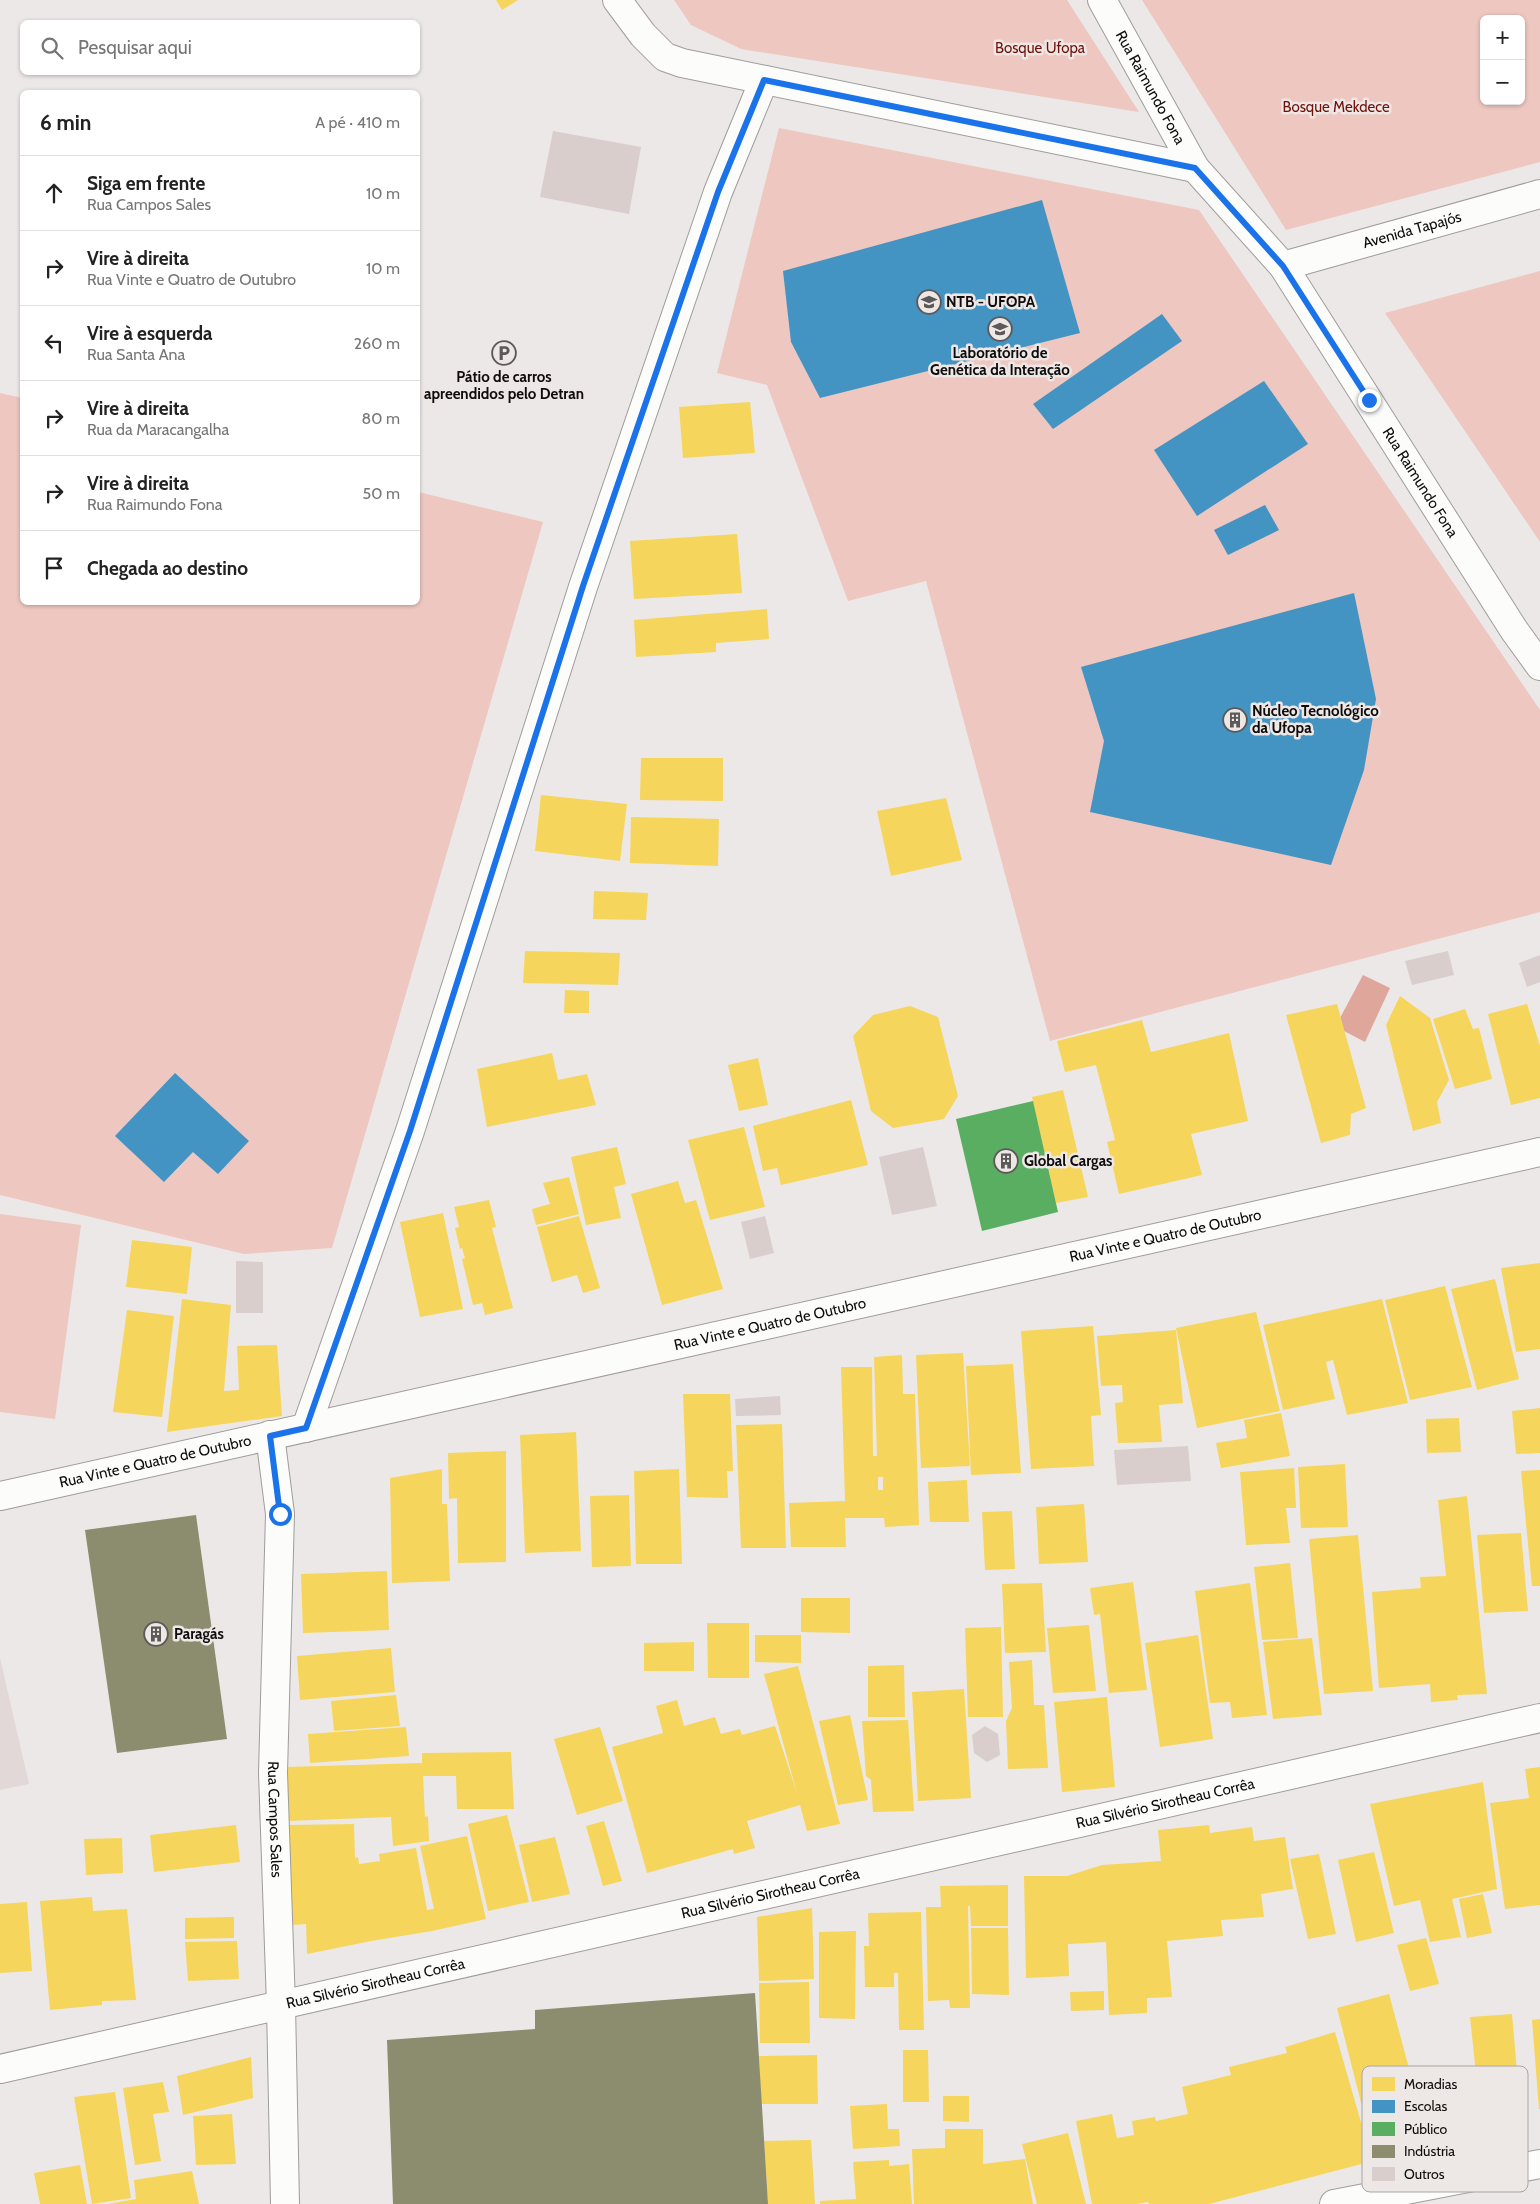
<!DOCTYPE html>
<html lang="pt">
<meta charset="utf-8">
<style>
body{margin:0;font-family:Cabin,sans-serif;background:#f6f6f6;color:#222}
.controls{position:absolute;right:15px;top:15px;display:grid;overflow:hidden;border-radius:8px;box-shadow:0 1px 4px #0004}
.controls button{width:45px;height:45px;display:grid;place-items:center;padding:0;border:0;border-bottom:1px solid #e0e0e0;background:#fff;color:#222;font:25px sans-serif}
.stop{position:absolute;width:15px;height:15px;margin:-11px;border:4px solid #1a73e8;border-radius:50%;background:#fff}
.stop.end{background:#1a73e8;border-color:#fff;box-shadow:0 1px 5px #0008}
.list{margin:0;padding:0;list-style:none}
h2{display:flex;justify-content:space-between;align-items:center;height:65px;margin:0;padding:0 20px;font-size:21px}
h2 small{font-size:16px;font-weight:400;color:#767676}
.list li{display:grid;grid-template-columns:32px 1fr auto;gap:15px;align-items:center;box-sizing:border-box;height:75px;padding:0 20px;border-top:1px solid #e0e0e0}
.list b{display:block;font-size:19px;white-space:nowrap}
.list p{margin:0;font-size:16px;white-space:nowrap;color:#767676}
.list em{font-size:16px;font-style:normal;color:#767676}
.icon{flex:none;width:28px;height:28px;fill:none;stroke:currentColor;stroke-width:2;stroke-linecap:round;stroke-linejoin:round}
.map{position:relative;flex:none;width:1540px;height:2204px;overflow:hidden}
.search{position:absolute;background:#fff;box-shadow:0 1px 4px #0004;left:20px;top:20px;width:400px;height:55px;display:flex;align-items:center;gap:12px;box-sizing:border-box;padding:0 18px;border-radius:8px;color:#767676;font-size:19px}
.panel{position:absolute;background:#fff;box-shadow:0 1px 4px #0004;left:20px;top:90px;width:400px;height:515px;border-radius:8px}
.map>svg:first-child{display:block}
.built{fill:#e1d8d7}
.green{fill:#edc7c0;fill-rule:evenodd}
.water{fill:#dfa69c}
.homes{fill:#f6d55c;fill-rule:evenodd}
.schools{fill:#4393c3}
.public{fill:#5aae61}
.industry{fill:#8c8c6e}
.building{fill:#d9cecc}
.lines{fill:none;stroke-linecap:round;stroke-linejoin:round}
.minor-casing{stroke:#9f9c9c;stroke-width:30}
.minor{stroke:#fcfcfb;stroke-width:28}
.route{stroke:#1a73e8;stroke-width:6}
.labels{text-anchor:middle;stroke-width:5;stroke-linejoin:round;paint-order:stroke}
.park-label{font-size:15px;fill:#701007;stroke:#ede7e6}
.street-label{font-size:15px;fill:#0e0c0c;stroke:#ede7e6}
.poi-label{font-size:15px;font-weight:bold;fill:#0e0c0c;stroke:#ede7e6;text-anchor:start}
.key{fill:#ede7e6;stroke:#aaa5a5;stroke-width:1}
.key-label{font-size:14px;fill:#0e0c0c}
</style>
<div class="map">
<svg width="1540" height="2204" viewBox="0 0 1540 2204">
<rect width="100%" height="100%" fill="#ece8e7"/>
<!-- built -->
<polygon class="built" points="0,1658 29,1784 0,1790"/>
<!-- green -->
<g class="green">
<polygon points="674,0 1067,0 1139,112 741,49 691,25"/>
<path d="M1142,0H1540V162L1286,230ZM1484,19H1521V101H1484Z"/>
<polygon points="779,128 1199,210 1540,710 1540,912 1050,1041 926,581 848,601 767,385 717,373"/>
<polygon points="1540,271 1540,542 1385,313"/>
<polygon points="0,393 22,398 22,602 418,602 418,492 543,522 332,1248 244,1254 0,1195"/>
<polygon points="0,1214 81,1225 55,1419 0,1412"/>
</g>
<!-- water -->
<polygon class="water" points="1363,975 1390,988 1365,1042 1344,1031 1340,1018"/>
<!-- homes -->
<g class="homes">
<polygon points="496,0 518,0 502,10"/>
<polygon points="750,402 755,453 683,458 679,407"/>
<polygon points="737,534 742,593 634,599 630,541"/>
<polygon points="767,609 769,639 716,643 716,652 636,657 634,620"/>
<polygon points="641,758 723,758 723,801 640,800"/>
<polygon points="541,795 627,804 620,861 535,851"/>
<polygon points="946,798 962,860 891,876 877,811"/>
<polygon points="631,817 719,819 718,866 630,863"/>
<polygon points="594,891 648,893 646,920 593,919"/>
<polygon points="525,951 620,953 618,985 523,983"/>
<polygon points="565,990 589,991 589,1013 564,1013"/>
<polygon points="1400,996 1430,1018 1449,1080 1437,1102 1441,1123 1413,1131 1386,1025"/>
<polygon points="1337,1004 1366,1108 1351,1114 1350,1135 1321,1143 1286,1015"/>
<polygon points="1527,1004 1540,1046 1540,1098 1511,1105 1488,1014"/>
<polygon points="910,1006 938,1017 958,1096 944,1119 893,1128 871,1111 853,1036 873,1015"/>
<polygon points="1465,1009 1473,1029 1479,1028 1492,1079 1455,1089 1433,1019"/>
<polygon points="1142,1020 1151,1052 1229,1033 1248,1121 1191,1134 1202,1175 1119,1194 1107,1142 1115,1140 1096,1065 1065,1072 1057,1041"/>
<polygon points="552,1053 558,1080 587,1074 596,1105 487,1127 477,1069"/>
<polygon points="758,1058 768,1105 739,1111 728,1065"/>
<polygon points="1063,1090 1088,1197 1056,1203 1032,1097"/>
<polygon points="851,1100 868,1165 781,1185 777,1168 763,1171 753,1126"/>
<polygon points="744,1127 765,1207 710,1220 688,1140"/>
<polygon points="617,1147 626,1184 614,1187 621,1218 586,1225 571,1157"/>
<polygon points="569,1177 579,1214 536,1225 532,1209 550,1204 543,1183"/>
<polygon points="678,1181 685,1203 696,1200 723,1289 662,1305 631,1194"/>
<polygon points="489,1200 496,1227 492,1228 513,1308 485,1315 482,1303 473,1305 462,1259 465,1258 462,1248 460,1249 455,1228 459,1227 454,1207"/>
<polygon points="443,1213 463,1309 420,1317 400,1222"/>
<polygon points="579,1216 600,1288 583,1293 577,1275 552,1282 537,1227"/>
<polygon points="132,1240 192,1247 187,1294 126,1287"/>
<polygon points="1540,1263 1540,1349 1516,1352 1501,1268"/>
<polygon points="1495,1279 1519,1379 1477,1390 1451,1289"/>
<polygon points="1445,1286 1472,1387 1410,1400 1385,1300"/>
<polygon points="182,1299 231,1305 224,1391 239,1390 237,1346 277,1345 282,1416 167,1432"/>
<polygon points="1382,1299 1408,1403 1347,1415 1333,1360 1326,1362 1335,1399 1283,1410 1263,1325"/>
<polygon points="127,1310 174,1316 162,1417 113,1412"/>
<polygon points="1256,1312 1280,1411 1197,1428 1176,1328"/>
<polygon points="1093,1326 1101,1415 1091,1416 1094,1466 1031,1469 1021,1331"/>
<polygon points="1176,1330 1183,1403 1159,1405 1162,1442 1118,1443 1115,1403 1123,1402 1122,1385 1101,1386 1097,1336"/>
<polygon points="963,1353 970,1466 921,1468 916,1355"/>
<path d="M902,1355L903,1394H915L919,1525L885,1527L884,1518H845L846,1547H791L789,1503L845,1501L841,1367H872L873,1456H877L874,1357ZM878,1477H883V1490H878Z"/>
<polygon points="1013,1364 1021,1473 971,1475 966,1366"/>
<polygon points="683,1394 730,1394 733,1471 727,1471 728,1498 687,1497"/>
<polygon points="1540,1408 1540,1453 1516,1454 1512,1411"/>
<polygon points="1281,1413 1290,1456 1221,1468 1216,1443 1247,1438 1244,1420"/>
<polygon points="1459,1418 1461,1452 1427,1453 1426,1419"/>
<polygon points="782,1424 786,1548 741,1548 736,1425"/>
<polygon points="576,1432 581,1551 525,1553 520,1435"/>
<polygon points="506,1451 506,1562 458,1563 457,1498 449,1499 448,1453"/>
<polygon points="1345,1464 1348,1527 1301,1528 1298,1467"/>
<polygon points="1294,1468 1296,1508 1286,1508 1290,1543 1246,1545 1240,1472"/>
<polygon points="442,1469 442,1504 447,1504 450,1581 392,1583 390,1478"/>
<polygon points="679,1469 682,1564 636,1564 634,1471"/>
<polygon points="1540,1470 1540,1586 1532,1586 1521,1471"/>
<polygon points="967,1480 969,1522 930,1522 928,1482"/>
<polygon points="629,1495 631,1566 592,1567 590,1496"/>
<polygon points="1467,1496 1487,1694 1457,1695 1458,1700 1431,1702 1430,1684 1379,1688 1372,1592 1421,1588 1420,1577 1446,1576 1438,1500"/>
<polygon points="1084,1504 1088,1562 1039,1564 1036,1507"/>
<polygon points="1012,1511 1015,1569 985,1570 982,1512"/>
<polygon points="1521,1533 1528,1611 1484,1613 1477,1535"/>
<polygon points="1358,1535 1373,1691 1324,1694 1309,1539"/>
<polygon points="1290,1563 1298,1638 1262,1640 1254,1567"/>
<polygon points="387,1571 389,1630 303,1633 301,1574"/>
<polygon points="1133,1582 1147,1690 1109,1693 1100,1614 1094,1615 1090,1588"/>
<polygon points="1042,1583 1046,1652 1005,1653 1002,1584"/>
<polygon points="1250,1583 1267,1715 1232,1718 1230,1702 1210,1703 1195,1591"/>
<polygon points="801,1598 850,1598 850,1633 801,1632"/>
<polygon points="707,1623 749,1623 749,1678 708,1678"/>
<polygon points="1089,1625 1096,1691 1053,1693 1047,1628"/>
<polygon points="1001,1627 1003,1717 968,1717 965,1628"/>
<polygon points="755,1635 801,1635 801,1663 755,1662"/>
<polygon points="1198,1635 1213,1739 1160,1747 1145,1643"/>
<polygon points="1312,1638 1322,1715 1273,1719 1263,1642"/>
<polygon points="694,1642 694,1671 644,1671 644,1643"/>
<polygon points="391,1648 395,1692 300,1700 297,1656"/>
<polygon points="1032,1660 1034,1705 1044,1705 1048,1768 1008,1769 1006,1721 1012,1708 1009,1662"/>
<polygon points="904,1665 905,1717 868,1717 868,1666"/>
<polygon points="798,1666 840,1824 807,1831 800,1805 747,1821 755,1848 734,1854 733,1849 647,1873 612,1747 663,1733 656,1706 677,1700 684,1726 715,1717 721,1734 740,1729 742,1735 775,1726 797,1793 764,1674"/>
<polygon points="964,1689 971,1798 918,1801 912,1692"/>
<polygon points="396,1695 400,1726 334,1731 331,1701"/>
<polygon points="1107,1697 1115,1787 1062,1792 1054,1702"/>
<polygon points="850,1715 868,1800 838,1805 819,1721"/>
<polygon points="908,1720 914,1811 873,1812 871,1780 866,1776 862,1721"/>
<polygon points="406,1727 409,1756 310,1763 308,1734"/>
<polygon points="600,1727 623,1801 577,1815 554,1739"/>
<polygon points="511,1752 514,1809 457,1809 456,1776 423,1776 425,1817 428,1816 429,1841 393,1846 391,1817 288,1821 286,1767 422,1763 422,1753"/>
<polygon points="1540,1767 1540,1905 1505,1909 1490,1803 1529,1798 1525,1769"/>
<polygon points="1483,1782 1497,1889 1452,1899 1461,1937 1430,1942 1420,1900 1394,1906 1370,1804"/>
<polygon points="507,1815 529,1902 488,1911 468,1824"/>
<polygon points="604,1821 622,1881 603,1886 586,1826"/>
<polygon points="354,1824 355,1858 358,1857 359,1864 380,1861 379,1854 416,1848 427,1910 434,1909 420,1846 467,1836 486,1919 432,1931 371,1941 307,1954 306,1924 293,1925 288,1825"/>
<polygon points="236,1825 240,1862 154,1872 150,1835"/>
<polygon points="1209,1825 1210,1833 1252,1827 1254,1841 1285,1837 1293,1889 1261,1894 1264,1917 1221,1920 1223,1936 1167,1941 1172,1997 1147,1998 1147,2013 1109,2015 1106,1942 1068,1944 1069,1976 1026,1978 1024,1876 1067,1876 1102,1865 1161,1861 1158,1830"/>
<polygon points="555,1837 570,1894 532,1902 519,1845"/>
<polygon points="122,1838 123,1873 86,1875 84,1839"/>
<polygon points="1374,1852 1394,1933 1356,1942 1338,1860"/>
<polygon points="1319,1854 1336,1934 1308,1939 1290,1859"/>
<polygon points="1008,1885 1008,1926 971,1926 970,1906 968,1906 970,2008 950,2008 949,2000 928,2001 926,1907 941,1907 940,1886"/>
<polygon points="1483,1894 1492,1933 1467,1938 1459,1899"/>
<polygon points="92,1897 93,1911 127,1909 136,2000 102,2001 102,2005 50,2010 40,1901"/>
<polygon points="27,1902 32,1971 0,1973 0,1904"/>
<polygon points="812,1908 814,1979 759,1981 757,1917"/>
<polygon points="921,1912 924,2030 899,2030 898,1973 894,1973 894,1987 865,1987 864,1946 869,1946 868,1913"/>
<polygon points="234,1917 234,1938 185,1939 185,1918"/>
<polygon points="971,1928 1008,1928 1009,1995 972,1994"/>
<polygon points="856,1931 855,2019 819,2018 819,1932"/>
<polygon points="1426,1938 1439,1984 1410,1991 1397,1945"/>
<polygon points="237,1941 239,1979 188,1981 185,1942"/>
<polygon points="809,1982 810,2043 760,2043 759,1983"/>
<polygon points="1104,1991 1104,2010 1071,2011 1070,1992"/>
<polygon points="1389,1994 1430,2146 1209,2204 1149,2204 1148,2202 1137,2204 1092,2204 1076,2121 1112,2114 1117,2138 1134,2135 1132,2121 1155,2117 1156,2121 1188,2114 1182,2087 1231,2075 1229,2067 1287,2053 1285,2047 1335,2032 1367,2143 1371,2142 1337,2008"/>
<polygon points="1512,2014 1522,2129 1482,2130 1470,2017"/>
<polygon points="1540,2019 1540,2109 1539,2109 1532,2020"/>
<polygon points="903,2050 928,2050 929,2102 903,2102"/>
<polygon points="817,2055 818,2104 761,2104 759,2056"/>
<polygon points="251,2057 253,2098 183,2115 177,2076"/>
<polygon points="163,2082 169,2112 153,2114 161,2161 135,2165 123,2088"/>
<polygon points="115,2092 131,2198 92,2204 74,2097"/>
<polygon points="943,2096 969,2096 969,2122 943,2121"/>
<polygon points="887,2104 888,2129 899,2129 900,2146 853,2149 850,2106"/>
<polygon points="232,2114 236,2164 196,2165 193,2116"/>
<polygon points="945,2129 983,2129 983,2164 1025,2159 1033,2204 914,2204 912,2149 945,2148"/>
<polygon points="1068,2133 1086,2204 1037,2204 1022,2144"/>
<polygon points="811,2140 815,2204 768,2204 764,2141"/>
<polygon points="889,2160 889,2166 909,2164 912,2204 820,2204 820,2201 856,2199 853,2162"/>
<polygon points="80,2165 87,2204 40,2204 34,2173"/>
<polygon points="192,2171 199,2204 108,2204 136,2199 134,2180"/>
</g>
<!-- schools -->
<g class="schools">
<polygon points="1042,200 1080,333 820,398 791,342 783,271"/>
<polygon points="1162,314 1182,341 1053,429 1033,404"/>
<polygon points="1264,381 1308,444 1197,516 1154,450"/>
<polygon points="1265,505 1279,530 1228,555 1214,530"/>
<polygon points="1354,593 1376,699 1364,770 1331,865 1090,812 1104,741 1081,667"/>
<polygon points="175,1073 249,1141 218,1174 193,1152 164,1182 115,1136"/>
</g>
<!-- public -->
<polygon class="public" points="1033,1101 1058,1212 982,1231 956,1119"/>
<!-- industry -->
<g class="industry">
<polygon points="196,1515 227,1739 117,1753 85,1530"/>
<polygon points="755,1993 768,2204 393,2204 387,2040 535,2029 535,2010"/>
</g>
<!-- building -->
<g class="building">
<polygon points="553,131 641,147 629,214 540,197"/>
<polygon points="1448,951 1454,975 1412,985 1405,961"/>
<polygon points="1540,955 1540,982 1527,987 1519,963"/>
<polygon points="923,1147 937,1206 892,1215 879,1157"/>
<polygon points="765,1216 774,1253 750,1259 741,1222"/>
<polygon points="236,1261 263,1262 263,1313 236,1313"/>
<polygon points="780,1396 781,1415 736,1416 735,1399"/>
<polygon points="1188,1446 1191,1481 1117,1485 1114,1450"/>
<polygon points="985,1726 998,1734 1000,1755 987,1762 974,1753 972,1735"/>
</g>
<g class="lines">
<!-- minor casing -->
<g class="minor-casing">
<g id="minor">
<polyline points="617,0 643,35 665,57 682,63 1195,168"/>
<path id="s1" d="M1102,0L1195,168L1283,266L1514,630L1540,666"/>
<path id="s2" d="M1283,266L1540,194"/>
<polyline points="306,1428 410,1131 583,587 718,192 764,80"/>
<path id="s3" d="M270,1435L280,1514L273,1773L281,2005L285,2204"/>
<path id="s4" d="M0,1496L1540,1152"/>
<path id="s5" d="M0,2069L1540,1718"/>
<polyline points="1334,2204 1540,2164"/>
</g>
</g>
<!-- minor -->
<use href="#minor" class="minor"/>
</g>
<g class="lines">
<!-- route -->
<polyline class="route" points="280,1514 270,1436 306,1428 410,1131 583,586 718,192 764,80 1195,168 1283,266 1369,400"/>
</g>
<!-- icons -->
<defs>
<g id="university-ring" transform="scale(1.25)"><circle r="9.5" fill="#ede7e6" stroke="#5c5959" stroke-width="1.5"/><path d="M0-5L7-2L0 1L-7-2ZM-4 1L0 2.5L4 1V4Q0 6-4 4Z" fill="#5c5959"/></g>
<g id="parking-ring" transform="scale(1.25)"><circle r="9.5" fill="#ede7e6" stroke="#5c5959" stroke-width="1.5"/><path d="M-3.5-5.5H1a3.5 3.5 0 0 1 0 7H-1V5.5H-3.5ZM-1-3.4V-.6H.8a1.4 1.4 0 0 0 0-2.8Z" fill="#5c5959"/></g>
<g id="building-ring" transform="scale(1.25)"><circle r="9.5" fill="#ede7e6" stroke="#5c5959" stroke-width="1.5"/><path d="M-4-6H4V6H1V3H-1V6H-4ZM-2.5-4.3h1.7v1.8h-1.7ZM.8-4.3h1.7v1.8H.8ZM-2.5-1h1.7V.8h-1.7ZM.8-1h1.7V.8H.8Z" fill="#5c5959"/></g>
</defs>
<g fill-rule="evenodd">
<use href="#university-ring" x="929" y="302"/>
<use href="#university-ring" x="1000" y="329"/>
<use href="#parking-ring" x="504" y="353"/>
<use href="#building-ring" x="1235" y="720"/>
<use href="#building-ring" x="1006" y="1161"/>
<use href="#building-ring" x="156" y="1634"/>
</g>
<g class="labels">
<!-- park labels -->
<g class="park-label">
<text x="1040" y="53">Bosque Ufopa</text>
<text x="1336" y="112">Bosque Mekdece</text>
</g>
<!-- street labels -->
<g class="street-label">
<text dy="5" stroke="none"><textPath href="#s1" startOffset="100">Rua Raimundo Fona</textPath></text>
<text dy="5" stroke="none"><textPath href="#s2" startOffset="134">Avenida Tapajós</textPath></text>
<text dy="5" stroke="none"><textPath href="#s1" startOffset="580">Rua Raimundo Fona</textPath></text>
<text dy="5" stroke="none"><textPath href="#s4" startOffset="1194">Rua Vinte e Quatro de Outubro</textPath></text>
<text dy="5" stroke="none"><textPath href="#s4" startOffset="789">Rua Vinte e Quatro de Outubro</textPath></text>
<text dy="5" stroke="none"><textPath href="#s4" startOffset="159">Rua Vinte e Quatro de Outubro</textPath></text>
<text dy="5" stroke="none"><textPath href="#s5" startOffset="1195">Rua Silvério Sirotheau Corrêa</textPath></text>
<text dy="5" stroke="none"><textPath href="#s3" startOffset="385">Rua Campos Sales</textPath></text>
<text dy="5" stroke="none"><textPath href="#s5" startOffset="790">Rua Silvério Sirotheau Corrêa</textPath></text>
<text dy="5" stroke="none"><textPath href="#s5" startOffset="385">Rua Silvério Sirotheau Corrêa</textPath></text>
</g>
<!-- poi labels -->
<g class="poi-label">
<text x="946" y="307">NTB - UFOPA</text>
<text x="1000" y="358" text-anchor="middle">Laboratório de<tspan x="1000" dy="17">Genética da Interação</tspan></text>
<text x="504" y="382" text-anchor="middle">Pátio de carros<tspan x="504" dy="17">apreendidos pelo Detran</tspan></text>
<text x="1252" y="716">Núcleo Tecnológico<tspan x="1252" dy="17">da Ufopa</tspan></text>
<text x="1024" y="1166">Global Cargas</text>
<text x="174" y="1639">Paragás</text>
</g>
</g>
<!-- legend -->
<rect x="1362" y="2066" width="166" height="126" rx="8" class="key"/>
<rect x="1372" y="2077" width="23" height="14" fill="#f6d55c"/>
<rect x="1372" y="2100" width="23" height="13" fill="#4393c3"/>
<rect x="1372" y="2122" width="23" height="14" fill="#5aae61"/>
<rect x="1372" y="2145" width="23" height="13" fill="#8c8c6e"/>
<rect x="1372" y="2167" width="23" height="14" fill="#d9cecc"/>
<g class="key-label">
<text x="1404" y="2089">Moradias</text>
<text x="1404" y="2111">Escolas</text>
<text x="1404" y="2134">Público</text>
<text x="1404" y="2156">Indústria</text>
<text x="1404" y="2179">Outros</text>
</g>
</svg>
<div class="controls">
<button>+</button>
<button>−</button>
</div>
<div class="stop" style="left:280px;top:1514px"></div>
<div class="stop end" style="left:1369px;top:400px"></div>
<div class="search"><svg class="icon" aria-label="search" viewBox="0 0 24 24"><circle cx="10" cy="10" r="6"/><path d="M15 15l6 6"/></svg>Pesquisar aqui</div>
<section class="panel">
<h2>6 min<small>A pé · 410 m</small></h2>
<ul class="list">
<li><svg class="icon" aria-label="ahead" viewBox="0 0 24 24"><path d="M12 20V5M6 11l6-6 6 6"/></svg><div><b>Siga em frente</b><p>Rua Campos Sales</p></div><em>10 m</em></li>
<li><svg class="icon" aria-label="right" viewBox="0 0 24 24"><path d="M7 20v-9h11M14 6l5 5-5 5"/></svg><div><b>Vire à direita</b><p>Rua Vinte e Quatro de Outubro</p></div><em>10 m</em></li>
<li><svg class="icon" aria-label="left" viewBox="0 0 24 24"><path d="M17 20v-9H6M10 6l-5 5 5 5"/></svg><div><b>Vire à esquerda</b><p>Rua Santa Ana</p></div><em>260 m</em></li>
<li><svg class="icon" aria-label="right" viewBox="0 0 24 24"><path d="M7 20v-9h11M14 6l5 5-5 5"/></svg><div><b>Vire à direita</b><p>Rua da Maracangalha</p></div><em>80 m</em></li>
<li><svg class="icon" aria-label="right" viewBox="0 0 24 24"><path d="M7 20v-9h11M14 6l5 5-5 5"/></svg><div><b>Vire à direita</b><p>Rua Raimundo Fona</p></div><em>50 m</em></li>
<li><svg class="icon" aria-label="arrive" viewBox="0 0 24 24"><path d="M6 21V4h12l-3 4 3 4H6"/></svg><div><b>Chegada ao destino</b></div></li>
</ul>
</section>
</div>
